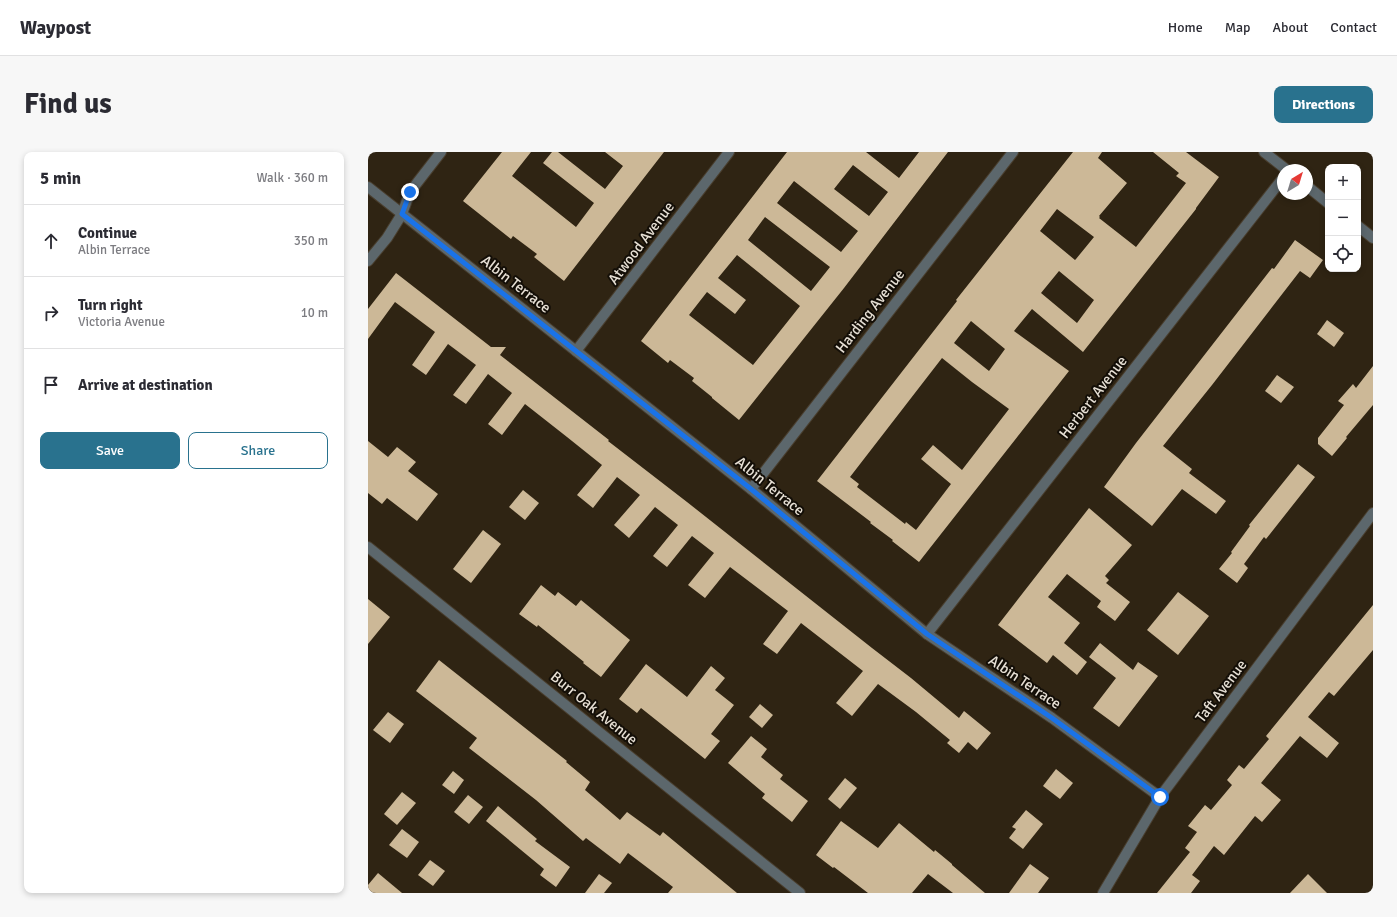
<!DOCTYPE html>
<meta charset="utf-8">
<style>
body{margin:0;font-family:Signika,sans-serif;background:#f7f7f7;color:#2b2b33}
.controls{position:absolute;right:12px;top:12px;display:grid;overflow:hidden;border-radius:8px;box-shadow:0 2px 6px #0003}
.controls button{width:36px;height:36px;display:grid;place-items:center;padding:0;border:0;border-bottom:1px solid #e1e1e2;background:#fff;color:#2b2b33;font:20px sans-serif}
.compass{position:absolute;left:909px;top:12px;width:36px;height:36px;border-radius:50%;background:#fff;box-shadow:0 2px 6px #0003;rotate:38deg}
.stop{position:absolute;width:12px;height:12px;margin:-9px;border:3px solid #1a73e8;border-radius:50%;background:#fff}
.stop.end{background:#1a73e8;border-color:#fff;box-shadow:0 1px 4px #0008}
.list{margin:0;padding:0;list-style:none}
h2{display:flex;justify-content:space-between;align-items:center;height:52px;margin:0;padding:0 16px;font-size:17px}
h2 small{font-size:13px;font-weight:400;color:#7c7c81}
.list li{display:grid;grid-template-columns:26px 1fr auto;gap:12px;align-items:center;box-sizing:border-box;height:72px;padding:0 16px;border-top:1px solid #e1e1e2}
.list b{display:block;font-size:15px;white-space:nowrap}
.list p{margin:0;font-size:13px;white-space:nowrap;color:#7c7c81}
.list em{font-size:13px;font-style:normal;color:#7c7c81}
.actions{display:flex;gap:8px;padding:12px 16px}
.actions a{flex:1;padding:9px 0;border:1px solid #29728e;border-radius:8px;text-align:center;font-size:14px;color:#29728e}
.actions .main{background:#29728e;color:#fff}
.icon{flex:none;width:22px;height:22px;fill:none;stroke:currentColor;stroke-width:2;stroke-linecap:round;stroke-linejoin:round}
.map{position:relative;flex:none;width:1005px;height:741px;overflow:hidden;border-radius:8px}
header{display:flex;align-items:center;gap:24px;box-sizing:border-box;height:56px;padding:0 20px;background:#fff;border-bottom:1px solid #e1e1e2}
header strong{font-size:19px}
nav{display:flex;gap:22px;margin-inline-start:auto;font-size:14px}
.intro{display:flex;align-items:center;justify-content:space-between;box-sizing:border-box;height:96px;padding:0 24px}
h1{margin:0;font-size:28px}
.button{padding:10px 18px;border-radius:8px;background:#29728e;color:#fff;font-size:14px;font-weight:700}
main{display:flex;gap:24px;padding:0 24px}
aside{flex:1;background:#fff;border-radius:8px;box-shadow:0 2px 6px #0003}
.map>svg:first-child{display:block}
.building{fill:#ccb897;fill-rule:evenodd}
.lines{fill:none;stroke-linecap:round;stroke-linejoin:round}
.street-casing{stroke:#493e2e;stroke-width:12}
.street{stroke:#5c676c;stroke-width:10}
.route{stroke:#1a73e8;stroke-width:5}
.labels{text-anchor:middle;stroke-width:4;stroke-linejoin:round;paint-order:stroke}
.street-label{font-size:15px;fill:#e7e0d5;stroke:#130e07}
</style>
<header>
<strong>Waypost</strong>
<nav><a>Home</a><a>Map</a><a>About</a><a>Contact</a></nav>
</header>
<div class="intro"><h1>Find us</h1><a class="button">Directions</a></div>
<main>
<aside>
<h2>5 min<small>Walk · 360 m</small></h2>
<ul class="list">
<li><svg class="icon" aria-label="ahead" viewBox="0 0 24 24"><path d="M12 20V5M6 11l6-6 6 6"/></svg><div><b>Continue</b><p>Albin Terrace</p></div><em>350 m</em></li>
<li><svg class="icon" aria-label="right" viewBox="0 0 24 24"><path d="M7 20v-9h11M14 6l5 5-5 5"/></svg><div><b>Turn right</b><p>Victoria Avenue</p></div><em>10 m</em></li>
<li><svg class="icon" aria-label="arrive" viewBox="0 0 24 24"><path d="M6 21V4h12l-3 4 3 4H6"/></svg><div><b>Arrive at destination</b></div></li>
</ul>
<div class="actions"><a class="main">Save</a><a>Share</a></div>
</aside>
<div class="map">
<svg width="1005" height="741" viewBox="0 0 1005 741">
<rect width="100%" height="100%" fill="#2f2413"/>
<!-- building -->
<g class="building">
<polygon points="134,0 163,0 144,24 208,75 226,51 175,11 184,0 190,0 237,37 255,14 237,0 296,0 196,129 166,105 169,102 145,84 143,87 95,49"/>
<path d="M419,0H498L531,26L551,0H580L476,136L371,268L344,246V245L324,229L326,226L302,208L300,211L273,189ZM485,13L520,40L501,64L466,37ZM426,29L490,79L473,100L409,51ZM397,65L462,115L443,139L380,88ZM369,103L432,154L385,213L321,163L339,140L367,162L378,148L350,126Z"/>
<path d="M705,0H734L730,6L759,31L731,64L732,65L731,66L768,95L818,31L808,24L811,21L785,0H818L851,25L828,56V57L715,200L664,157L646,179L701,219L551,410L524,389L525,388L502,371L503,370L449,329L589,149L588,148ZM689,57L726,85L708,107L707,108L672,79ZM691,119L726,148L709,171L673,141ZM603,169L637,197L621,219L586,191ZM574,206L604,230L641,257L594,318L565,293L553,307L583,332L548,378L538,370L537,372L489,335L491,332L482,325Z"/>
<polygon points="927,88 955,108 942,126 932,119 844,233 795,294 824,317 821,321 858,349 848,362 814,337 784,374 736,335 768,291 904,116 906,117"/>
<polygon points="28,121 123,195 138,195 132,203 241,288 240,289 319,350 504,496 543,526 591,566 596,559 623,581 609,598 600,590 591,601 579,591 582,588 548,560 510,532 484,564 468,551 495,519 433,471 409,502 395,492 420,459 362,415 337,446 320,433 346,401 324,384 299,415 285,404 310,373 287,355 261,386 246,373 272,343 249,325 225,356 209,343 234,313 199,285 157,252 134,283 120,272 144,241 120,222 98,252 85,243 108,213 80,192 58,223 44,213 67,180 27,150 0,187 0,157"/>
<polygon points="959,168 976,181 966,195 949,182"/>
<polygon points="1005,214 1005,253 978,285 979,286 964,304 950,292 950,286 976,253 970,249 985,232 988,236"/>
<polygon points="909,223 926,235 913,251 897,239"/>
<polygon points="0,289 20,305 29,295 48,310 40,319 70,342 49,369 19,346 14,352 0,341"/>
<polygon points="930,312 947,325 898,387 896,385 876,412 880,416 869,431 851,417 864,401 863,400 882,374 881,373"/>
<polygon points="155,338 171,351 157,368 141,355"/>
<polygon points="721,356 764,393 737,424 741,428 738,431 762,450 747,469 729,455 733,449 699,422 680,445 712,471 696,491 719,510 709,523 685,503 679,511 630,473"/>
<polygon points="115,378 133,392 103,431 85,417"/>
<polygon points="173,433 187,444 190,440 208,454 213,448 262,488 233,525 215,511 216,510 170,473 169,475 151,462"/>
<polygon points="810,440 841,464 810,503 779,478"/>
<polygon points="0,447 22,465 0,492"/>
<polygon points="1005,453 1005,498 966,544 961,540 940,565 971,591 959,606 932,584 893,631 913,648 894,670 887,664 856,703 846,694 824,723 832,729 823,741 789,741 822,700 817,696 829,680 820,674 837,653 843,658 864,633 859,628 871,613 876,617 901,587 898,584"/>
<polygon points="732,491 765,518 770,510 790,524 751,575 725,556 748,526 721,505"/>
<polygon points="71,508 199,609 198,610 222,630 217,638 252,668 259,660 292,684 295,680 369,741 300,741 305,735 260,701 252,712 218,686 215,689 168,648 101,596 109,586 48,539"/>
<polygon points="278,512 319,545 343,514 357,526 347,538 366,553 343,582 352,589 337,607 273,556 269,561 251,547"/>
<polygon points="392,552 405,563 394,576 381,565"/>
<polygon points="20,560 36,572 22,591 5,578"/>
<polygon points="383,584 399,597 393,605 415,623 412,627 440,649 424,670 394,646 397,642 360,611"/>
<polygon points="688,617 705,631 692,647 675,634"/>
<polygon points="85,619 96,628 86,642 74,633"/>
<polygon points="477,626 489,636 472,657 460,647"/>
<polygon points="34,640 48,651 29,673 16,662"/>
<polygon points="100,643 115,655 101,672 86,660"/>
<polygon points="130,654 169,687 167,689 202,715 188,735 172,723 176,717 118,669"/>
<polygon points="658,658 675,672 655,697 641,686 648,677 644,675"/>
<polygon points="473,669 510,696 531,671 566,700 567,698 584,712 584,713 617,741 585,741 560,722 544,741 500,741 466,715 465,716 448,703"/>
<polygon points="34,677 51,690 39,706 21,693"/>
<polygon points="62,708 77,719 65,734 50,723"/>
<polygon points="662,712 681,726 670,741 641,741"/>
<polygon points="10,721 34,741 0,741 0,733"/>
<polygon points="231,722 244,731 236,741 217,741"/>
<polygon points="940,722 959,741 922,741"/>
</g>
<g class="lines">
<!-- street casing -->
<g class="street-casing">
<g id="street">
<polyline points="896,0 919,18"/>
<polyline points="939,34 960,51"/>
<polyline points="0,35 383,337 559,482 684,566 792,645"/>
<polyline points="990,74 1005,86"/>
<polyline points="0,109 19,86 34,62 42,40 73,0"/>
<polyline points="208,199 361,0"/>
<polyline points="383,337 645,0"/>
<polyline points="0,395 432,741"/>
<polyline points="559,482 915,26"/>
<polyline points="735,741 792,645 1005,361"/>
</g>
</g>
<!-- street -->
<use href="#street" class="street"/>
</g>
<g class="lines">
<!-- route -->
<polyline class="route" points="42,40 34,62 383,337 559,482 684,566 792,645"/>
</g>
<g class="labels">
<!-- street labels -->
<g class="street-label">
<text transform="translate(273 91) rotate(-53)" y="5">Atwood Avenue</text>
<text transform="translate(148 132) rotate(38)" y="5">Albin Terrace</text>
<text transform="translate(502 159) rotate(-52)" y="5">Harding Avenue</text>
<text transform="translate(725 245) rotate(-52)" y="5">Herbert Avenue</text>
<text transform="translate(402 334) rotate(39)" y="5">Albin Terrace</text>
<text transform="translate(657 530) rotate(34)" y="5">Albin Terrace</text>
<text transform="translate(853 539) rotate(-53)" y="5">Taft Avenue</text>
<text transform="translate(226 556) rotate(39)" y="5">Burr Oak Avenue</text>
</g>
</g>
</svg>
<div class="controls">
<button>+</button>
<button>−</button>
<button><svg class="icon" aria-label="locate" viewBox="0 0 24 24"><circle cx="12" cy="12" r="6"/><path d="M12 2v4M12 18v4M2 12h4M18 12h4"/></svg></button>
</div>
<svg class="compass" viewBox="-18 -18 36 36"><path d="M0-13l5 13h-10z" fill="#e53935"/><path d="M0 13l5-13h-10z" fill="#7c7c81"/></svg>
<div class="stop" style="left:792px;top:645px"></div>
<div class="stop end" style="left:42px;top:40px"></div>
</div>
</main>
